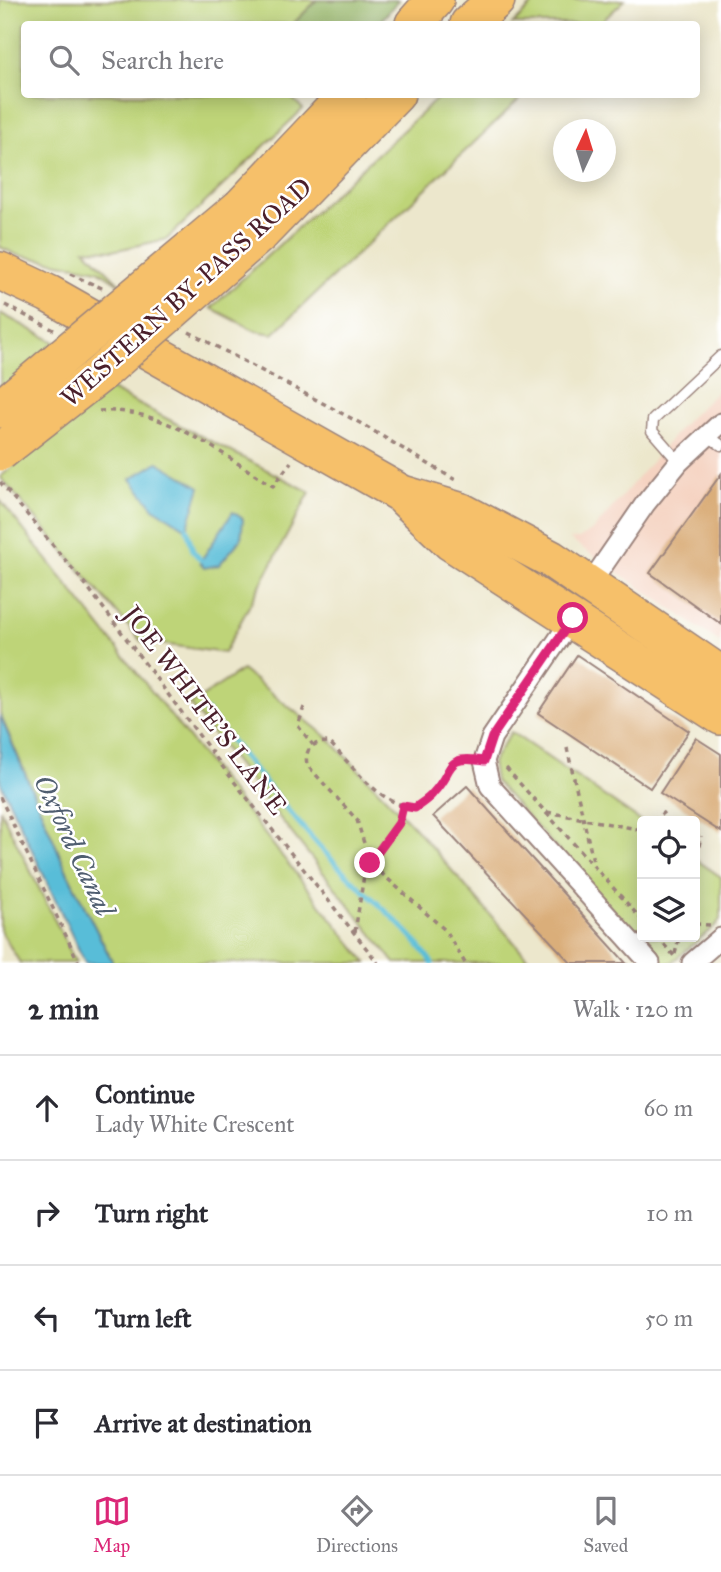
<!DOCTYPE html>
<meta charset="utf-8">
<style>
body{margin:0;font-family:"IM FELL Great Primer",serif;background:#f2f2f3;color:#2b2b33}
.controls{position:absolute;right:21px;bottom:21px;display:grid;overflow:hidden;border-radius:7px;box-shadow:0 4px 18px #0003}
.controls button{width:63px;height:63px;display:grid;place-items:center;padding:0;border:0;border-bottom:2px solid #e1e1e2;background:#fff;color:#2b2b33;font:35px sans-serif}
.compass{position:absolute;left:553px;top:119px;width:63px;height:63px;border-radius:50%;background:#fff;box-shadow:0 4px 18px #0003;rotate:4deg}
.stop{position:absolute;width:21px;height:21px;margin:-16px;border:5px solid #db2777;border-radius:50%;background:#fff}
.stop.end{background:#db2777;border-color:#fff;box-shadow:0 2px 7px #0008}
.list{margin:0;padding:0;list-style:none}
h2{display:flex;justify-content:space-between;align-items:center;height:91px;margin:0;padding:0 28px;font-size:30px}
h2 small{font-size:23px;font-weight:400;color:#7c7c81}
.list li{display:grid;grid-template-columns:46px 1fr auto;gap:21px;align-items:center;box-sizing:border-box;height:105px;padding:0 28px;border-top:2px solid #e1e1e2}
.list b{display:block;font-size:26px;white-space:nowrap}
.list p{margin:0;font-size:23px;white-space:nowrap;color:#7c7c81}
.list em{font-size:23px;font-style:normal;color:#7c7c81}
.icon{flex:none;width:38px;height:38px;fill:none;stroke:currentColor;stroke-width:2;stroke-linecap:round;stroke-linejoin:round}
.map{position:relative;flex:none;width:721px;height:963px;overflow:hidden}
.search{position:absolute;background:#fff;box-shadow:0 4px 18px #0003;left:21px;right:21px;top:21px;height:77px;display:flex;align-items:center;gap:18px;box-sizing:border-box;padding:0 24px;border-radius:7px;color:#7c7c81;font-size:26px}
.sheet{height:511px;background:#fff}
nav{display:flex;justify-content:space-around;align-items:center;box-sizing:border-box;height:98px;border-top:2px solid #e1e1e2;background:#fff;font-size:19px;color:#7c7c81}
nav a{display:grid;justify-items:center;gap:4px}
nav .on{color:#db2777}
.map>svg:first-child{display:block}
.built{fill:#f5d3c1}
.green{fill:#bed478;stroke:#847a52;stroke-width:2}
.forest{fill:#96b668;stroke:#706a4a;stroke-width:2}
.water{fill:#59bdd8;stroke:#526e82;stroke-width:2}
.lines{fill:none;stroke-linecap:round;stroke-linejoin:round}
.stream{stroke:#59bdd8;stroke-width:5}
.building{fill:#daae7a}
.lane-casing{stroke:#9b837c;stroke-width:13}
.street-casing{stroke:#9b837c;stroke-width:23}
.highway-casing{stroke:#9b837c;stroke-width:40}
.path{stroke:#9b837c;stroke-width:3.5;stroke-dasharray:5 5;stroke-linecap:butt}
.lane{stroke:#fff;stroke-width:10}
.street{stroke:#fff;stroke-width:19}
.highway{stroke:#f6c06b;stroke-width:37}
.highway-bridge-casing{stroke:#9b837c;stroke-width:40;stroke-linecap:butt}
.highway-bridge{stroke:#f6c06b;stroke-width:37}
.route{stroke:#db2777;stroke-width:9}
.labels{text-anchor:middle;stroke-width:5;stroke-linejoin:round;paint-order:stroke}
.street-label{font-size:26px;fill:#4a1f2b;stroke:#fff}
.water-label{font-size:28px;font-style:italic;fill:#505e70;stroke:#fff}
</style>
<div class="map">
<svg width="721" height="963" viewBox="0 0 721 963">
<rect width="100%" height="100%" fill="#fff"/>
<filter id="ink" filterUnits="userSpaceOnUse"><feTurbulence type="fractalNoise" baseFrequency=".0143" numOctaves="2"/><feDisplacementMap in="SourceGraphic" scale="14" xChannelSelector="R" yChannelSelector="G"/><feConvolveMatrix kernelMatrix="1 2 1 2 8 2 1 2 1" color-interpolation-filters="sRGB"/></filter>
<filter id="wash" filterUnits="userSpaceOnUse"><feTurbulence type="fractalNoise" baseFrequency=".00686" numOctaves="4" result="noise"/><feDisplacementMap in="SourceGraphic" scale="28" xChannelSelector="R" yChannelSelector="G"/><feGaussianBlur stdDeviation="1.57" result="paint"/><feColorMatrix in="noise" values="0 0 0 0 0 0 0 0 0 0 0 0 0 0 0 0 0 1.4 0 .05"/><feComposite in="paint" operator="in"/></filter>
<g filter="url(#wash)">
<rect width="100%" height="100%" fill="#ece7cc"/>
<!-- built -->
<polygon class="built" points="721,388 721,643 569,539 579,539 594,529 687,420"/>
<!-- green -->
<g class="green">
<polygon points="0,0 317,0 293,24 24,24 24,94 289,95 303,109 167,239 117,250 85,249 122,286 98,270 17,255 0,247"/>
<polygon points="537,0 625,0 599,24 513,24"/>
<polygon points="441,95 524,95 273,334 256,331 211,308"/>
<polygon points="0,313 62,346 0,397"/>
<polygon points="109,389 310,492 224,653 141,641 0,477"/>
<polygon points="0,500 343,933 367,963 113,963 68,874 0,714"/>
<polygon points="242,670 326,736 415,828 532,963 395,963 190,705"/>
<polygon points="511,732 642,822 642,937 695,937 695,859 721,877 721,918 716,925 671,963 660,963 495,781 492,762"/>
<polygon points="0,809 1,811 76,963 20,963 0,930"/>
</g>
<!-- forest -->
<polygon class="forest" points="317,0 399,0 378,24 293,24"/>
<!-- water -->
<g class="water">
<polygon points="158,462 200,487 187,529 155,509 131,479"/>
<polygon points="233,512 243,519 241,539 219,565 204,568 200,562"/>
<polygon points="0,715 68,874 113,963 85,963 0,782"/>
</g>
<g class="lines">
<!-- stream -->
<g class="stream">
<polyline points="187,529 193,551 201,560"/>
<path d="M206,711C249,762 289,815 335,863C367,896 406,924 432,963"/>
</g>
</g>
<g id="blocks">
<!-- building -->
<g class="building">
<polygon points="721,474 721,624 650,573"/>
<polygon points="577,655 689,731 650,788 538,713"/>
<polygon points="696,738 721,754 721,832 660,793"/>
<polygon points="467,786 534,861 626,963 571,963 433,816"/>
</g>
</g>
</g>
<g filter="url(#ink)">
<use href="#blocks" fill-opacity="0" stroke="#9b837c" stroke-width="2"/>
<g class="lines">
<!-- lane casing -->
<g class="lane-casing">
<g id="lane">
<polyline points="708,436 721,445"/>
<polyline points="679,462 652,431 653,420 721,356"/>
</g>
</g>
<!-- street casing -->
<g class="street-casing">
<g id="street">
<polyline points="590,584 645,504 679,462 721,423"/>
<polyline points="573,618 492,737 484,761 490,786 650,963"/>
<polyline points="692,963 721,938"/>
</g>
</g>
<!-- highway casing -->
<g class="highway-casing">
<g id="highway">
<polyline points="414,24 435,0"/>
<polyline points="469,24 496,0"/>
<polyline points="241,207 348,94"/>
<polyline points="261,233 396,94"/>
<polyline points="0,271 49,294 402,494 462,512 551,559 721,675"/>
<polyline points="405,498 451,542 721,716"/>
</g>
</g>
<!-- path -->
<g class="path">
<polyline points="70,274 104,289"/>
<polyline points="5,305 54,330"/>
<polyline points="189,332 360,423 457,481"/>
<path d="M99,411C166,407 219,453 273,486L291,462"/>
<polyline points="0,482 86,585 225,770 378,963"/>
<polyline points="304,707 298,726 313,745"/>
<polyline points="567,748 594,865"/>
<polyline points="506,768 642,920"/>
<polyline points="0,797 79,963"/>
<polyline points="547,812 642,830"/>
<polyline points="653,821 664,812"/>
<polyline points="695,866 701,836"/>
<polyline points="695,924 710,925"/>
<polyline points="355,932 364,875 399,823 403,806"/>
<polyline points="657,937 677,959"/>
<polyline points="675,954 679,937"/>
<path d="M465,963L445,930L370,863L357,820L307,765C304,748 313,742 329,742C354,767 378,804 415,808L434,793L450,764L468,758"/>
</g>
<!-- lane -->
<use href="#lane" class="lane"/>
<!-- street -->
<use href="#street" class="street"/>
<!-- highway -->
<use href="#highway" class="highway"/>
<!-- highway-bridge casing -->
<g class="highway-bridge-casing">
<g id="highway-bridge">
<polyline points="0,409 241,207"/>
<polyline points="0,452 100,374 261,233"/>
</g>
</g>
<!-- highway-bridge -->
<use href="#highway-bridge" class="highway-bridge"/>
</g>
</g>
<g class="lines" filter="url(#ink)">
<!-- route -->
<path class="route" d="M370,863L399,823L403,806L415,808C421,803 429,799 433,793C455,770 443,754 484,761L492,737L573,618"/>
</g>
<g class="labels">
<!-- street labels -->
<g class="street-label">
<text transform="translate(186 292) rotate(-42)" y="9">WESTERN BY-PASS ROAD</text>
<text transform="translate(205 710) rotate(53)" y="9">JOE WHITE’S LANE</text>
</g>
<!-- water labels -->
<g class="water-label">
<text transform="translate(75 845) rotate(65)" y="10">Oxford Canal</text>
</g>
</g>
</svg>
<div class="controls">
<button><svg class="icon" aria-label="locate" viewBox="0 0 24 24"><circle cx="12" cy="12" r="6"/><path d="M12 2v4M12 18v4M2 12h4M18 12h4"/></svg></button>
<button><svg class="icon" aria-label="layers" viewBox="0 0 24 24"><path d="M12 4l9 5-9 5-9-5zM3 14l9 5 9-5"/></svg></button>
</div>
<svg class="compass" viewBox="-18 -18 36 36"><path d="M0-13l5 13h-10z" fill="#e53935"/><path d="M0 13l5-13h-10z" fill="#7c7c81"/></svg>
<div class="stop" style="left:573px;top:618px"></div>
<div class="stop end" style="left:370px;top:863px"></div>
<div class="search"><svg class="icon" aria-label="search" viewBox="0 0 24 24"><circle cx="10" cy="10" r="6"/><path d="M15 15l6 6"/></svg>Search here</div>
</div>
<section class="sheet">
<h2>2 min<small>Walk · 120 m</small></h2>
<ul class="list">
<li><svg class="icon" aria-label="ahead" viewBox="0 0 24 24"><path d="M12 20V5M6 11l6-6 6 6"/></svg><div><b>Continue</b><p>Lady White Crescent</p></div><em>60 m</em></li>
<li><svg class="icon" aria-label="right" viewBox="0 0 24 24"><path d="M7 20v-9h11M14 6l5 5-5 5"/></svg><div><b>Turn right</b></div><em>10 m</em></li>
<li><svg class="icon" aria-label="left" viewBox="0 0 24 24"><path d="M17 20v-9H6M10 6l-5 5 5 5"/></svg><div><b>Turn left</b></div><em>50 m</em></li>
<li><svg class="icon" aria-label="arrive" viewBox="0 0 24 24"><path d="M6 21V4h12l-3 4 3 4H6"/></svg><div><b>Arrive at destination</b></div></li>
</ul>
</section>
<nav>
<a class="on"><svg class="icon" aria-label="map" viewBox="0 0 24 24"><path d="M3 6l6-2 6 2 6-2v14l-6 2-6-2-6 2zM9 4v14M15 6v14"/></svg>Map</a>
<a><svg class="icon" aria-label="directions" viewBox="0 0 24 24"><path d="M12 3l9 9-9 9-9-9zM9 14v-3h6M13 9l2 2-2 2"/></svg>Directions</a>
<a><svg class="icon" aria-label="saved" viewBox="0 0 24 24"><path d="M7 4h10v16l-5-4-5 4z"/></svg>Saved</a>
</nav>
